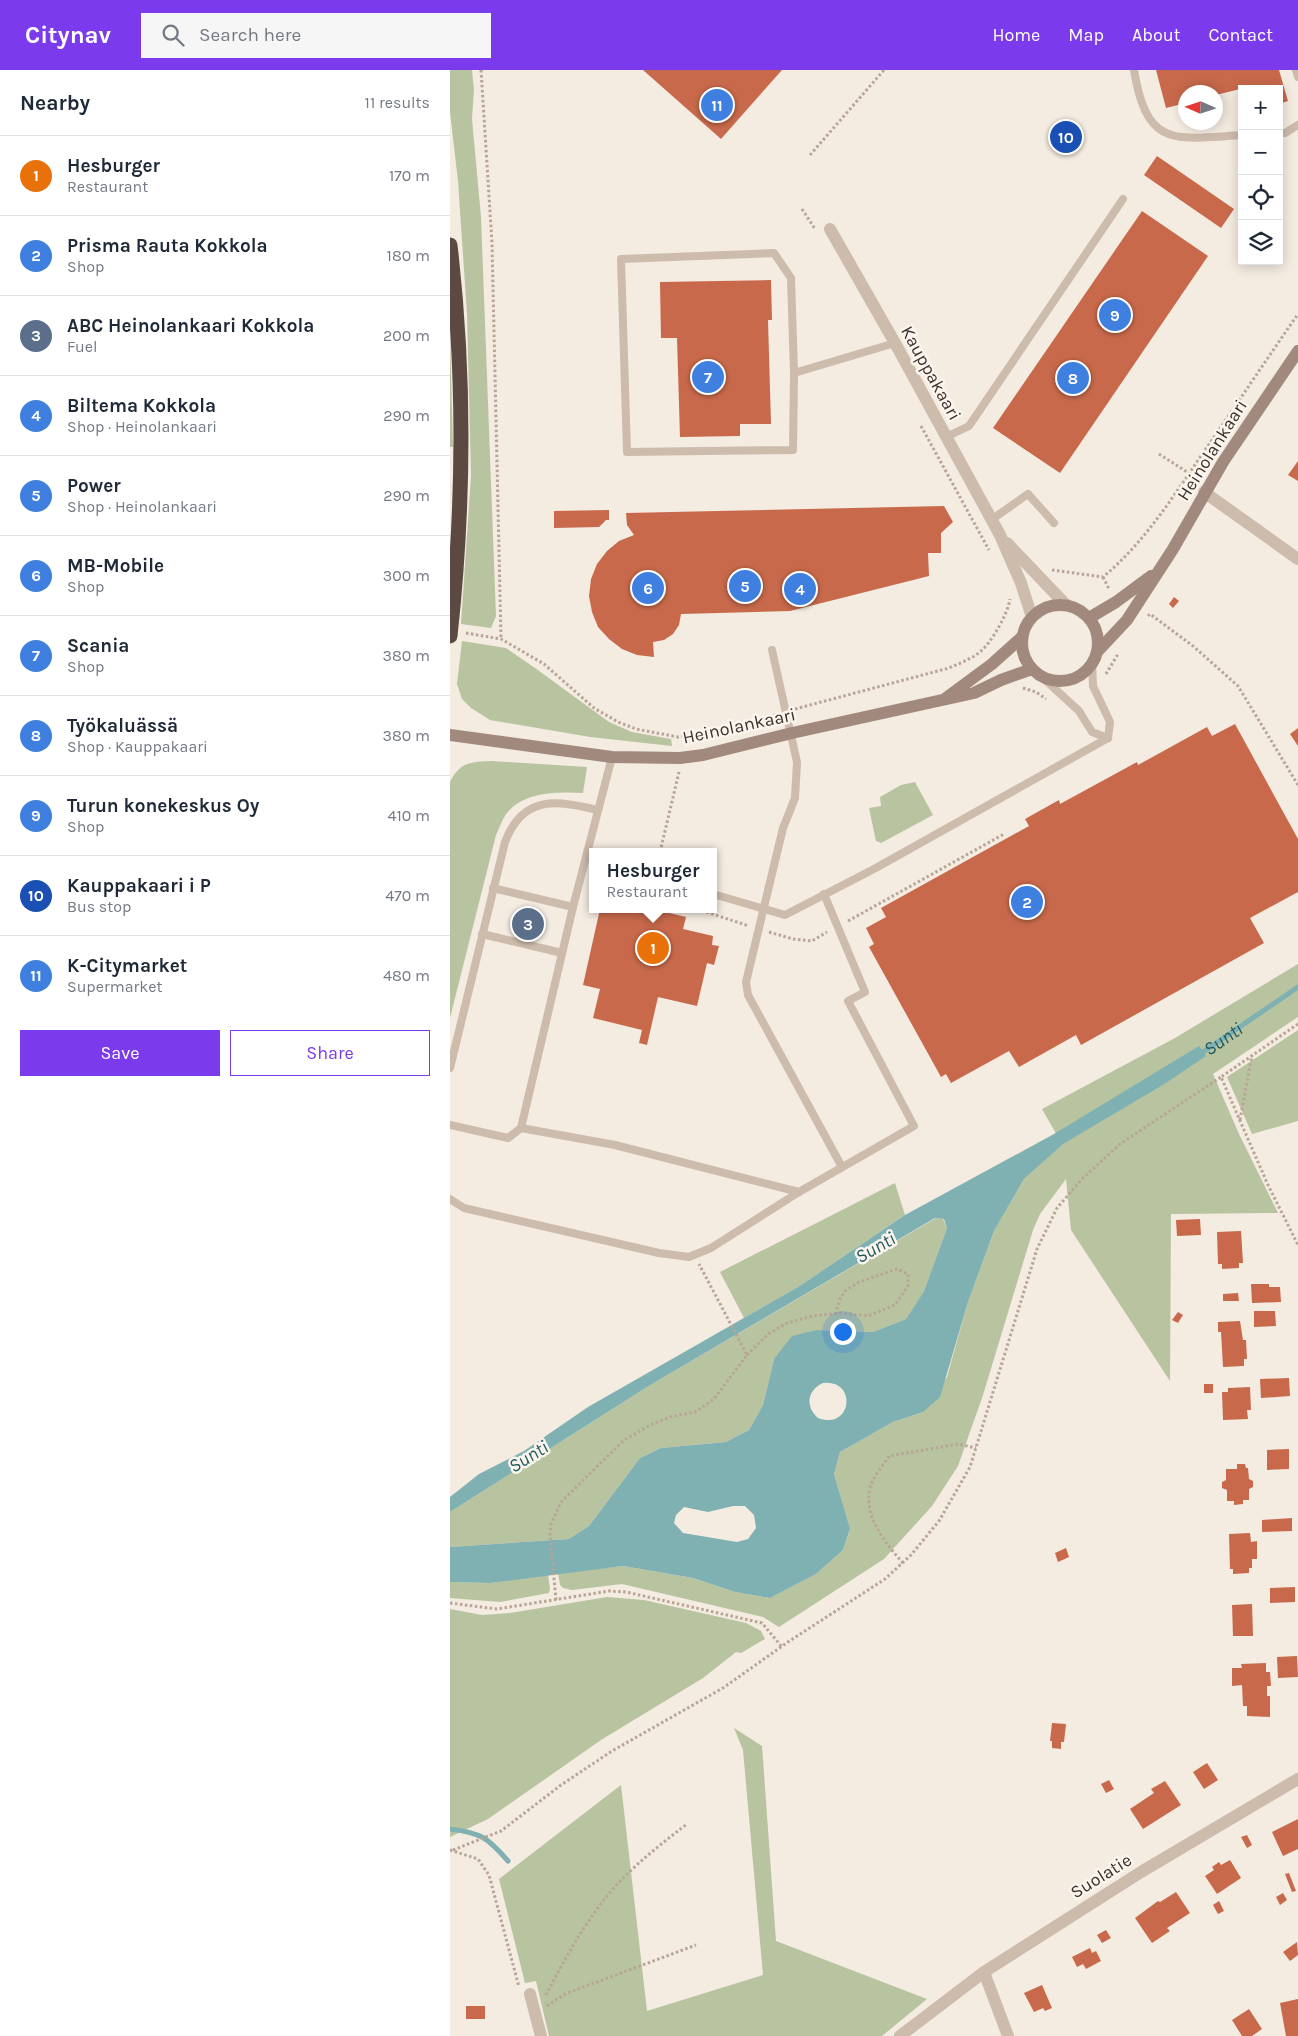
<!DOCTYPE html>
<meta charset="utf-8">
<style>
body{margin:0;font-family:Karla,sans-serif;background:#f6f6f7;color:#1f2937}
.controls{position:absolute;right:15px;top:15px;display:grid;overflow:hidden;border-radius:0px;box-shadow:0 2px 12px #0003}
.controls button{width:45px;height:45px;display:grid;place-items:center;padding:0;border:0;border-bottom:1px solid #e0e1e3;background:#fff;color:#1f2937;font:25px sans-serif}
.compass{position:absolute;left:728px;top:15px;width:45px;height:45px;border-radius:50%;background:#fff;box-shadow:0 2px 12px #0003;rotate:273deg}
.you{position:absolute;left:392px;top:1261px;width:18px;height:18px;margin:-12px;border:4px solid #fff;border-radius:50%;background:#1a73e8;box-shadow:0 0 0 8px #1a73e833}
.badge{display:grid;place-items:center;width:32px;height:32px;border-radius:50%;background:#7c3aed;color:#fff;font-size:16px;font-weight:700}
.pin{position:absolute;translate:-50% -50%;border:2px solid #fff;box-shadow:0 1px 5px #0006}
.popup{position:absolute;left:139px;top:778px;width:128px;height:65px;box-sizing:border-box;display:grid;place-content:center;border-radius:0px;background:#fff;filter:drop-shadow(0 1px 4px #0005);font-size:16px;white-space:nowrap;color:#747a83}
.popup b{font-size:19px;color:#1f2937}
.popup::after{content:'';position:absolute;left:50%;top:100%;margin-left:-10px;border:10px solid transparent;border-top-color:#fff}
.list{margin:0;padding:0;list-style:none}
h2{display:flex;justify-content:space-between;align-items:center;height:65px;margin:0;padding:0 20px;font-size:21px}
h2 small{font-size:16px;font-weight:400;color:#747a83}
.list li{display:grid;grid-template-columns:32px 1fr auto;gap:15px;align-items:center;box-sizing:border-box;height:80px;padding:0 20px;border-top:1px solid #e0e1e3}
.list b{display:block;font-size:19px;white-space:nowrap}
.list p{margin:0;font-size:16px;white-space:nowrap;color:#747a83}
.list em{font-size:16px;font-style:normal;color:#747a83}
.actions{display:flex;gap:10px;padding:15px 20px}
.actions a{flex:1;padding:11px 0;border:1px solid #7c3aed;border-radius:0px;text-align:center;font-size:18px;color:#7c3aed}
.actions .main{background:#7c3aed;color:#fff}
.icon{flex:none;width:28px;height:28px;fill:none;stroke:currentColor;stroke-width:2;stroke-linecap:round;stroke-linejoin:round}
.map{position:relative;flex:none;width:848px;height:1966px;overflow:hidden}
header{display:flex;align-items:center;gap:30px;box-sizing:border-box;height:70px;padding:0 25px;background:#7c3aed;color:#fff}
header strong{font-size:24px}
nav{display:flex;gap:28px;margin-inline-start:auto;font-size:18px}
.search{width:350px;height:45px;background:#f6f6f7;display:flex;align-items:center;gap:12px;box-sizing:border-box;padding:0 18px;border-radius:0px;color:#747a83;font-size:19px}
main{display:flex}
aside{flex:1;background:#fff}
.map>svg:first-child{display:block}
.green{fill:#b8c4a0}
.water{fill:#7fb0b2;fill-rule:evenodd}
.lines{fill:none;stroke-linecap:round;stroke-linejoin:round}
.stream{stroke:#7fb0b2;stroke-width:5}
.building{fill:#c8694b}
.path{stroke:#b9a596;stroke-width:3;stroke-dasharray:2.5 2.5;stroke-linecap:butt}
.lane{stroke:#cdbbac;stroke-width:8}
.street{stroke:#cdbbac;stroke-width:12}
.secondary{stroke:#a18a7d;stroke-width:12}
.highway{stroke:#5c4a42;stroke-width:15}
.labels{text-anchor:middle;stroke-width:5;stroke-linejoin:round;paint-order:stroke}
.street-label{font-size:18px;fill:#3b302b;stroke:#fbf5ee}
.water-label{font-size:19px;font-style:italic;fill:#1f5a5e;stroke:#fbf5ee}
</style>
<header>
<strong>Citynav</strong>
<div class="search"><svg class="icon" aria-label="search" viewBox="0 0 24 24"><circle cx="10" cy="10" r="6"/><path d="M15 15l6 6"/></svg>Search here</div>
<nav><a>Home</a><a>Map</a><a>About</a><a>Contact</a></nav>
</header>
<main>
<aside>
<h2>Nearby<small>11 results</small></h2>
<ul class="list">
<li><span class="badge" style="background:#e8710a">1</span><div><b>Hesburger</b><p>Restaurant</p></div><em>170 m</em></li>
<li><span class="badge" style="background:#3f7fe0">2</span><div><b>Prisma Rauta Kokkola</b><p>Shop</p></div><em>180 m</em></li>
<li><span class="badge" style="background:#5c6f8a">3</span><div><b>ABC Heinolankaari Kokkola</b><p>Fuel</p></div><em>200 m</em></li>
<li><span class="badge" style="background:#3f7fe0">4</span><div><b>Biltema Kokkola</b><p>Shop · Heinolankaari</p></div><em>290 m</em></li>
<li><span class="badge" style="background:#3f7fe0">5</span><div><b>Power</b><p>Shop · Heinolankaari</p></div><em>290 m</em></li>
<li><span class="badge" style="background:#3f7fe0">6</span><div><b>MB-Mobile</b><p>Shop</p></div><em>300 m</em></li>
<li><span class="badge" style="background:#3f7fe0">7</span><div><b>Scania</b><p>Shop</p></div><em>380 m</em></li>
<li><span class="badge" style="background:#3f7fe0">8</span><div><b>Työkaluässä</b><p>Shop · Kauppakaari</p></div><em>380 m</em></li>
<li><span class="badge" style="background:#3f7fe0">9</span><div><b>Turun konekeskus Oy</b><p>Shop</p></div><em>410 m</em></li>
<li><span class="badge" style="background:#1a4fb4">10</span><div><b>Kauppakaari i P</b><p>Bus stop</p></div><em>470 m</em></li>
<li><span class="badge" style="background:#3f7fe0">11</span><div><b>K-Citymarket</b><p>Supermarket</p></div><em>480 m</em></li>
</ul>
<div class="actions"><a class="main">Save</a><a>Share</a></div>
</aside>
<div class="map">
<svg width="848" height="1966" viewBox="0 0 848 1966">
<rect width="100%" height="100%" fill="#f4ebe1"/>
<!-- green -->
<g class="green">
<polygon points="0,0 22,0 24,20 22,49 31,147 46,546 41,558 11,554 21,406 17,244 8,111 0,42"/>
<polygon points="0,264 3,377 0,377"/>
<polygon points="12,571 56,578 85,598 159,652 182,662 221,669 222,676 140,667 40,650 21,638 12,629 7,614"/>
<path d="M41,691L137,697L133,723C108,722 74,721 56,744C52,750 49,759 46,765L0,948V712C10,692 20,692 41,691Z"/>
<polygon points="465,712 483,745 431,773 426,771 419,738 431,736 430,727 451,715"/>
<polygon points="848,894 848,947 763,1004 789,1064 828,1143 721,1144 720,1311 621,1160 616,1109 590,1144 583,1160 533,1325 508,1396 482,1436 434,1489 329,1557 313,1547 172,1514 122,1520 113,1518 110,1515 108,1503 173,1496 243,1508 285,1522 320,1528 366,1504 393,1480 400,1460 384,1404 390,1382 443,1352 473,1342 497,1307 518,1232 544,1161 574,1109 612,1074 592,1039 725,968"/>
<polygon points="848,960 848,1051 802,1064 777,1007"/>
<polygon points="445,1113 455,1145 348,1217 294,1248 270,1202"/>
<polygon points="486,1148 493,1149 497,1158 474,1221 456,1249 423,1262 367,1260 324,1289 313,1335 299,1360 276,1372 211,1378 190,1388 139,1456 119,1469 0,1477 0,1442 197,1317"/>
<polygon points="98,1504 100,1519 99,1523 50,1532 0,1528 0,1512 40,1513"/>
<polygon points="157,1527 194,1530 296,1553 311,1561 315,1569 291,1583 286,1582 253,1608 151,1670 38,1749 0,1767 0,1539 32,1545 60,1543"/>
<polygon points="284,1658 312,1676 326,1871 477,1929 432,1966 99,1966 86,1911 75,1913 49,1809 171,1715 197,1941 313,1905 293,1680"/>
</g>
<!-- water -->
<path class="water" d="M749,976L756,986L716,1013L613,1074L574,1109L544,1161L518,1232L490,1327L473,1342L443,1352L390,1382L384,1404L400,1459L393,1480L366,1504L320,1528L285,1522L243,1508L173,1496L40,1513L0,1512V1477L119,1469L139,1456L190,1388L211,1378L276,1372L299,1360L313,1335L324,1289L342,1266L367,1260L423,1262L456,1249L474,1221L497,1158L494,1149L485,1148L197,1317L0,1442V1427L29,1404L74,1381L138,1337L348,1217L455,1145L604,1064ZM373,1313C408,1309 402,1361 368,1348C355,1337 357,1320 373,1313ZM283,1436H295L304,1445L306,1458L298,1469L287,1472L233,1463L224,1453L226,1445L234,1437L258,1442Z"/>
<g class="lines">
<!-- stream -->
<g class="stream">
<path id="s1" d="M753,982L848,917"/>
<path d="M0,1759C31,1763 37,1767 58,1791"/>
</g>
</g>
<!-- building -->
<g class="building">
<polygon points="193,0 332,0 271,69"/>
<polygon points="706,0 829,0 838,31 829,34 829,19 794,18 766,25 766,22 736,22 736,33 716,38"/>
<polygon points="707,86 784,139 771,158 694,105"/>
<polygon points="692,141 758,186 610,403 543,358"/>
<polygon points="321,210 322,250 318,250 321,354 290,354 290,366 230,367 227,268 211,268 210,212"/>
<polygon points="848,391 848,411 838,405"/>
<polygon points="494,436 503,452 491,463 491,483 478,483 479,506 340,541 231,544 229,555 223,564 214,570 203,572 204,587 187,585 172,579 159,569 148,557 142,542 139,526 141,509 147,494 157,481 169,471 184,465 177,455 176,443"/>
<polygon points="159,440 159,450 156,450 149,457 104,458 104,441"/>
<polygon points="724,527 729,531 723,538 719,534"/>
<polygon points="785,654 848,769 848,822 800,848 814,873 631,975 626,965 569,997 559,981 501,1013 496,1004 491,1007 419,877 424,874 416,858 436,847 431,838 579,756 575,749 609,730 610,734 687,692 688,695 757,657 762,666"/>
<polygon points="848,658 848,676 840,664"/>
<polygon points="150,839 203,839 236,847 233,859 263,866 262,875 269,876 264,895 257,893 247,936 208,927 197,975 189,973 192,960 143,948 150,919 133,915"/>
<polygon points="750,1149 751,1165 727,1166 726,1150"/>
<polygon points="791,1161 793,1193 789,1193 789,1198 772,1199 772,1194 768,1194 767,1162"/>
<polygon points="801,1214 819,1214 819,1217 830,1217 831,1232 802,1233"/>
<polygon points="788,1223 789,1231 773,1231 773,1224"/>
<polygon points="804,1241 825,1241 826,1256 804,1257"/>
<polygon points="728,1242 733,1245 728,1253 722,1250"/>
<polygon points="790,1251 793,1270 796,1270 797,1289 794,1289 794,1296 773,1297 771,1262 768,1262 768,1252"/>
<polygon points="839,1308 840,1326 811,1328 810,1309"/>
<rect x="754" y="1314" width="9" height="9"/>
<polygon points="800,1317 801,1340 797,1340 798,1349 773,1350 772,1322 778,1322 778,1318"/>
<polygon points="839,1379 839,1399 817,1400 817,1380"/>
<polygon points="787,1394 795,1394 796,1398 798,1398 799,1409 803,1411 803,1417 799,1419 799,1430 793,1430 793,1434 784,1435 784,1431 777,1431 777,1420 772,1418 772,1412 776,1410 776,1399 787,1399"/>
<polygon points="842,1448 842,1461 812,1462 812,1450"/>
<polygon points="800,1463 801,1472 807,1471 807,1489 802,1489 802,1498 799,1498 799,1503 783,1504 783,1499 780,1499 779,1464"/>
<polygon points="616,1478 619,1487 608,1492 605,1483"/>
<polygon points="845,1517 845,1532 820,1533 820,1518"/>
<polygon points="802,1534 803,1566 783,1566 782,1535"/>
<polygon points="847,1586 848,1607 828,1608 827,1587"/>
<polygon points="816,1593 816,1602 820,1602 821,1616 817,1616 817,1626 820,1626 820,1647 797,1646 797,1636 793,1636 792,1615 782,1616 782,1598 792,1598 791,1594"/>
<polygon points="602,1653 616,1654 614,1672 611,1672 611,1679 602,1678 602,1671 600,1671"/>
<polygon points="757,1693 768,1710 754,1719 743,1702"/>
<polygon points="659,1710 664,1719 656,1723 651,1714"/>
<polygon points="715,1711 731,1735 693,1759 680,1739 704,1723 701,1719"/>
<polygon points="848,1749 848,1779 833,1786 822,1762"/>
<polygon points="797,1765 802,1775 797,1778 791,1767"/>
<polygon points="780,1790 791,1808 767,1824 755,1806 764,1800 762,1797 769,1792 771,1795"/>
<polygon points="839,1803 846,1821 842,1822 835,1804"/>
<polygon points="726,1822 740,1843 717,1858 720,1861 702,1873 685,1848 708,1831 710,1832"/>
<polygon points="833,1823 837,1830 830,1835 826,1827"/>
<polygon points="769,1831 774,1841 768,1844 763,1835"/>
<polygon points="656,1860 661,1868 652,1873 647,1865"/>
<polygon points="847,1872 848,1885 840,1891 833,1882"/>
<polygon points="640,1878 642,1883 646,1881 651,1891 636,1899 633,1894 627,1897 622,1887"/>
<polygon points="592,1915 602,1938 595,1941 593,1938 584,1942 574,1923"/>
<polygon points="848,1929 848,1966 836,1966 830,1933"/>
<rect x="16" y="1936" width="19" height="13"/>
<polygon points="799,1939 812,1959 802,1966 792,1966 782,1950"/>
</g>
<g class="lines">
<!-- path -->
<g class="path">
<polyline points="31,0 42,173 51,569"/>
<polyline points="360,85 434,0"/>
<polyline points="352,139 365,159"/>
<polyline points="471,356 539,480"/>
<polyline points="709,384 748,409"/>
<path d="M602,500L653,507C694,473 723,427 753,383C785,337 816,290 848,244"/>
<polyline points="653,507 659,519"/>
<polyline points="698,546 700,544 743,576 788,616 848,715"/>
<polyline points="16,563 51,569 94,594 144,638 168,652 186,659 228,667 325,645"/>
<polyline points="656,604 668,584"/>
<polyline points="573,618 586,622 596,629"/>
<path d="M345,639L499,598C510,593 522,589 531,581C542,572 558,543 560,529"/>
<polyline points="210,782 229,702"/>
<polyline points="247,839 299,856"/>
<polyline points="398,851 554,764"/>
<polyline points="319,862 343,869 362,871 377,862"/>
<polyline points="848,954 771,1007 818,1115 848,1175"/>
<polyline points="790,1050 802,985"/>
<polyline points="297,1285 318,1264 337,1253 363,1246 391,1243 418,1246 445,1235 458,1216 458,1204 447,1199 409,1212 395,1221 389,1231 386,1244"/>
<path d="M453,1493C434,1472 410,1442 422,1412C426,1403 434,1394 439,1386L508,1374L526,1378"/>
<polyline points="106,1530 100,1465 101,1454 111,1432 173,1371 200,1355 220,1347 245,1342 264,1329 297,1285 249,1194"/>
<polyline points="0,1533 47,1539 159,1521 176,1522 312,1553 332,1577"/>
<polyline points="0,1780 28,1789 39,1805 69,1917"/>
<polyline points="3,1780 51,1761 111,1715 162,1681 273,1618 338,1572 435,1509 461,1485 489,1451 520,1397 587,1179 607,1138 632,1109 670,1074 771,1007"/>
<path d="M96,1925C115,1888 135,1852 162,1820C184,1795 211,1774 237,1754"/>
<polyline points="97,1936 115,1924 246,1875"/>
</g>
<!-- lane -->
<g class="lane">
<path d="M684,0C697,79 725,69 792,65"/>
<polyline points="846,0 848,7"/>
<polyline points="829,63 835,63 848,55"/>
<polyline points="344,303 343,380 177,382 171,189 324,183 341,208 344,303 445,273"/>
<polyline points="496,367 519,356 673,129"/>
<polyline points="541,450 578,424 604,453"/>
<polyline points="322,580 347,692 345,728 333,758 296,912 298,925 392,1097"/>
<polyline points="642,592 643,616 660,652 658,668"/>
<polyline points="591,606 629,641 642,662 658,668"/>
<polyline points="43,818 123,837"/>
<polyline points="263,824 335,845 424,799 658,668"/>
<polyline points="32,864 112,883"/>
<path d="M0,998L55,772C73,725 106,730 148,740"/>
<polyline points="0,1055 58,1068 71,1058 165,1075 349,1122"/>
<polyline points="71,1058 123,837 162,687"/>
<polyline points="0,1129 14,1138 209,1183 239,1187 261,1178 349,1122 464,1056 398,931 415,922 374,824"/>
</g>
<!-- street -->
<g class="street">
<polyline points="380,159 445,273 550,465 571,513 582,547"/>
<polyline points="754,422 848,489"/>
<polyline points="557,473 616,535"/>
<polyline points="534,1902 558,1966"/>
<polyline points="80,1924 91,1966"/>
<polyline points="450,1966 534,1902 691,1802 848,1709"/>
</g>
<!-- secondary -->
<g class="secondary">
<circle cx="610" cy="573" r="38"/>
<polyline points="639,548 666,532 701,506"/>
<polyline points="647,582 677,550 723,479 773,392 848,281"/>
<polyline points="496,628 542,594 572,567"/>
<polyline points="0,665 162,687 230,688 253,685 342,663 524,623 551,610 582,599"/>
</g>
<!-- highway -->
<path class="highway" d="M0,175C15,304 14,437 0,566"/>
</g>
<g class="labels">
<!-- street labels -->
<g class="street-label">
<text transform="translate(481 303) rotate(61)" y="6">Kauppakaari</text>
<text transform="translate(762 380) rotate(-58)" y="6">Heinolankaari</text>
<text transform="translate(289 656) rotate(-12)" y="6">Heinolankaari</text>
<text transform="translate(651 1806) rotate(-32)" y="6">Suolatie</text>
</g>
<!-- water labels -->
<g class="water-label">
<text dy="7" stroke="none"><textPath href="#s1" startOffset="24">Sunti</textPath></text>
<text transform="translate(425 1177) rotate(-30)" y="7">Sunti</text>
<text transform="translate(78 1386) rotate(-32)" y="7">Sunti</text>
</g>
</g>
</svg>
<div class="controls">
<button>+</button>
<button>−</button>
<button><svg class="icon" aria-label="locate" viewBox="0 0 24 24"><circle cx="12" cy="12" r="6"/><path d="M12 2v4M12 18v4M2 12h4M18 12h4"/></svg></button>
<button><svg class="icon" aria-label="layers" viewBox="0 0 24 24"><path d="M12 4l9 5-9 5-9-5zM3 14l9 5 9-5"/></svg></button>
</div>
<svg class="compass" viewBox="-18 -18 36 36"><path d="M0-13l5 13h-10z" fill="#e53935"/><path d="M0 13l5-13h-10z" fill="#747a83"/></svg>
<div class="you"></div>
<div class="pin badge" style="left:203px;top:878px;background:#e8710a">1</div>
<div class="popup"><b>Hesburger</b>Restaurant</div>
<div class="pin badge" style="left:577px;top:832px;background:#3f7fe0">2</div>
<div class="pin badge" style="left:78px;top:854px;background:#5c6f8a">3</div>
<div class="pin badge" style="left:350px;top:519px;background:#3f7fe0">4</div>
<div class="pin badge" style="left:295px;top:516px;background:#3f7fe0">5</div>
<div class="pin badge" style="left:198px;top:518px;background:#3f7fe0">6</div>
<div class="pin badge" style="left:258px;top:307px;background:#3f7fe0">7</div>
<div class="pin badge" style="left:623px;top:308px;background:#3f7fe0">8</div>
<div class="pin badge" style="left:665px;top:245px;background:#3f7fe0">9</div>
<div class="pin badge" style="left:616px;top:67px;background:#1a4fb4">10</div>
<div class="pin badge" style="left:267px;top:35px;background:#3f7fe0">11</div>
</div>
</main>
